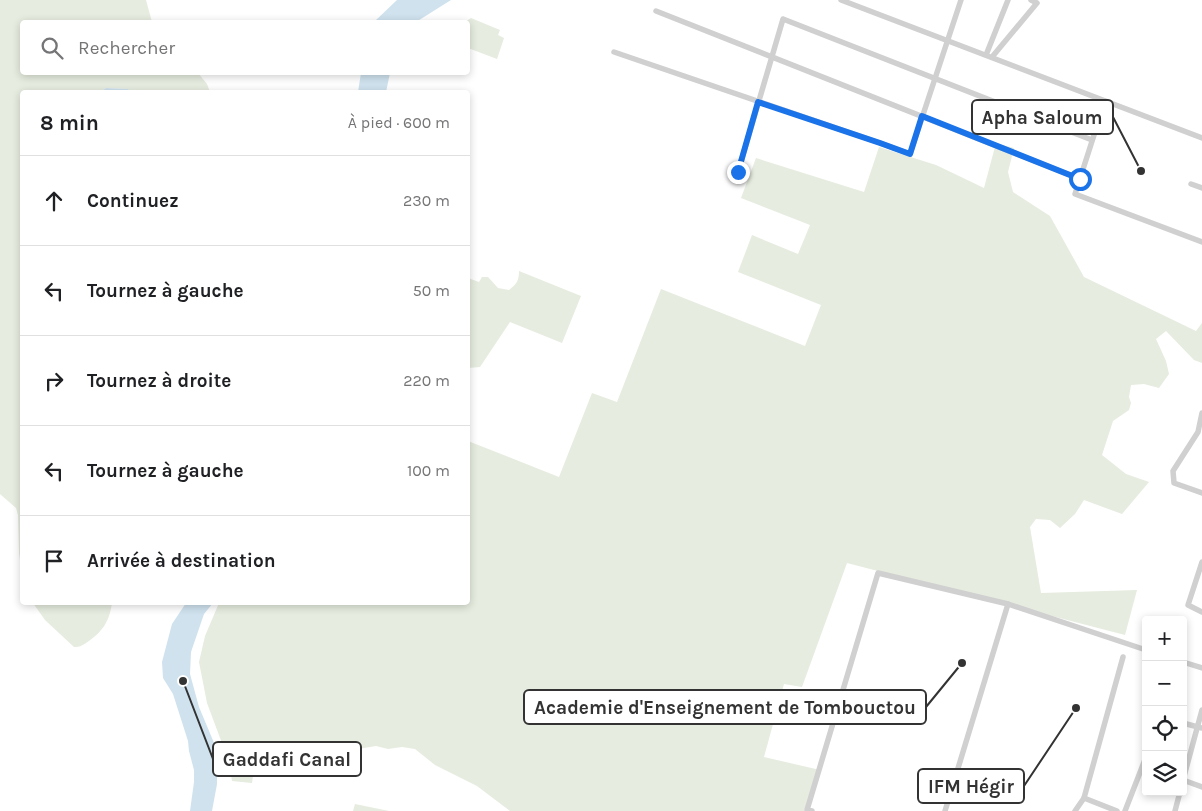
<!DOCTYPE html>
<html lang="fr">
<meta charset="utf-8">
<style>
body{margin:0;font-family:Karla,sans-serif;background:#f6f6f6;color:#202124}
.controls{position:absolute;right:15px;bottom:15px;display:grid;overflow:hidden;border-radius:5px;box-shadow:0 2px 8px #0003}
.controls button{width:45px;height:45px;display:grid;place-items:center;padding:0;border:0;border-bottom:1px solid #e0e0e0;background:#fff;color:#202124;font:25px sans-serif}
.stop{position:absolute;width:15px;height:15px;margin:-11px;border:4px solid #1a73e8;border-radius:50%;background:#fff}
.stop.end{background:#1a73e8;border-color:#fff;box-shadow:0 1px 5px #0008}
.list{margin:0;padding:0;list-style:none}
h2{display:flex;justify-content:space-between;align-items:center;height:65px;margin:0;padding:0 20px;font-size:21px}
h2 small{font-size:16px;font-weight:400;color:#757577}
.list li{display:grid;grid-template-columns:32px 1fr auto;gap:15px;align-items:center;box-sizing:border-box;height:90px;padding:0 20px;border-top:1px solid #e0e0e0}
.list b{display:block;font-size:19px;white-space:nowrap}
.list em{font-size:16px;font-style:normal;color:#757577}
.icon{flex:none;width:28px;height:28px;fill:none;stroke:currentColor;stroke-width:2;stroke-linecap:round;stroke-linejoin:round}
.map{position:relative;flex:none;width:1202px;height:811px;overflow:hidden}
.search{position:absolute;background:#fff;box-shadow:0 2px 8px #0003;left:20px;top:20px;width:450px;height:55px;display:flex;align-items:center;gap:12px;box-sizing:border-box;padding:0 18px;border-radius:5px;color:#757577;font-size:19px}
.panel{position:absolute;background:#fff;box-shadow:0 2px 8px #0003;left:20px;top:90px;width:450px;height:515px;border-radius:5px}
.map>svg:first-child{display:block}
.green{fill:#e6ecdf}
.water{fill:#cfe2ee}
.lines{fill:none;stroke-linecap:round;stroke-linejoin:round}
.minor{stroke:#d0d0d0;stroke-width:5.5}
.route{stroke:#1a73e8;stroke-width:6}
.leader{fill:none;stroke:#333;stroke-width:2}
.callout-dot{fill:#333;stroke:#fff;stroke-width:2}
.callout{fill:#fff;stroke:#333;stroke-width:2}
.callout-label{font-size:19px;text-anchor:middle;font-weight:bold;fill:#333}
</style>
<div class="map">
<svg width="1202" height="811" viewBox="0 0 1202 811">
<rect width="100%" height="100%" fill="#fff"/>
<!-- green -->
<g class="green">
<polygon points="0,0 146,0 152,22 22,22 22,72 198,73 207,84 210,92 132,92 128,89 106,88 100,92 22,92 22,575 19,553 18,515 16,508 0,494"/>
<polygon points="471,18 500,30 498,35 504,38 497,59 468,48 468,22 465,22"/>
<polygon points="996,143 1014,148 1008,172 1013,192 1050,216 1084,277 1196,331 1202,323 1202,363 1194,360 1166,331 1156,339 1166,361 1169,374 1159,388 1144,384 1131,385 1129,397 1131,403 1129,410 1113,421 1102,455 1126,474 1149,482 1122,514 1084,500 1075,514 1060,528 1050,520 1036,519 1030,527 1041,593 1137,590 1125,635 847,563 802,687 784,684 764,757 820,770 804,811 510,811 477,786 435,765 415,749 402,747 388,749 376,746 352,750 287,754 258,761 254,768 252,783 232,781 229,762 207,703 199,662 205,636 219,603 468,602 468,441 559,477 592,393 617,402 661,289 805,346 821,305 738,272 752,235 798,254 810,225 741,198 756,158 864,192 879,147 936,165 984,188"/>
<path d="M519,271L581,296L562,343L510,322L480,367L468,368V278L479,282L482,277H488L498,288L509,290C517,284 519,280 519,271Z"/>
<path d="M33,603H112C109,623 102,632 86,643C81,646 80,647 74,647L45,620Z"/>
<polygon points="355,804 389,811 353,811"/>
</g>
<!-- water -->
<g class="water">
<polygon points="397,0 451,0 416,22 374,22"/>
<polygon points="361,73 390,73 386,92 358,92"/>
<polygon points="106,88 128,89 132,92 100,92"/>
<polygon points="186,603 213,603 204,614 191,652 190,674 199,707 217,750 217,784 212,811 190,811 194,782 194,770 189,751 188,741 173,694 163,678 162,662 172,624"/>
</g>
<g class="lines">
<!-- minor -->
<g class="minor">
<polyline points="841,0 1202,138"/>
<polyline points="656,11 1080,179"/>
<polyline points="614,52 880,143 910,154 961,0"/>
<polyline points="986,55 1008,0"/>
<polyline points="992,57 1037,3 1031,0"/>
<polyline points="1105,101 1075,194 1202,242"/>
<polyline points="738,172 783,19 1092,140"/>
<polyline points="1191,184 1202,188"/>
<polyline points="1202,413 1198,432 1173,471 1174,483 1202,493"/>
<polyline points="1202,562 1188,605 1202,612"/>
<polyline points="1183,662 1202,668"/>
<polyline points="1202,710 1183,780 1202,787"/>
<polyline points="1183,723 1202,728"/>
<polyline points="812,811 807,810 878,573 1008,604 1146,650"/>
<polyline points="945,811 1008,604"/>
<polyline points="1075,811 1084,798"/>
<polyline points="1117,811 1084,798 1123,657"/>
<polyline points="1125,811 1146,757"/>
<polyline points="1175,811 1180,792"/>
</g>
</g>
<g class="lines">
<!-- route -->
<polyline class="route" points="738,172 758,102 880,143 910,154 922,116 1080,179"/>
</g>
<!-- callouts -->
<path class="leader" d="M1141 171L1113 117M962 663L926 707M183 681L213 759M1076 708L1024 786"/>
<g class="callout-dot">
<circle cx="1141" cy="171" r="5"/>
<circle cx="962" cy="663" r="5"/>
<circle cx="183" cy="681" r="5"/>
<circle cx="1076" cy="708" r="5"/>
</g>
<g class="callout">
<rect x="972" y="100" width="141" height="34" rx="5"/>
<rect x="524" y="690" width="402" height="34" rx="5"/>
<rect x="213" y="742" width="148" height="34" rx="5"/>
<rect x="918" y="769" width="106" height="34" rx="5"/>
</g>
<g class="callout-label">
<text x="1042" y="124">Apha Saloum</text>
<text x="725" y="714">Academie d'Enseignement de Tombouctou</text>
<text x="287" y="766">Gaddafi Canal</text>
<text x="971" y="793">IFM Hégir</text>
</g>
</svg>
<div class="controls">
<button>+</button>
<button>−</button>
<button><svg class="icon" aria-label="locate" viewBox="0 0 24 24"><circle cx="12" cy="12" r="6"/><path d="M12 2v4M12 18v4M2 12h4M18 12h4"/></svg></button>
<button><svg class="icon" aria-label="layers" viewBox="0 0 24 24"><path d="M12 4l9 5-9 5-9-5zM3 14l9 5 9-5"/></svg></button>
</div>
<div class="stop" style="left:1080px;top:179px"></div>
<div class="stop end" style="left:738px;top:172px"></div>
<div class="search"><svg class="icon" aria-label="search" viewBox="0 0 24 24"><circle cx="10" cy="10" r="6"/><path d="M15 15l6 6"/></svg>Rechercher</div>
<section class="panel">
<h2>8 min<small>À pied · 600 m</small></h2>
<ul class="list">
<li><svg class="icon" aria-label="ahead" viewBox="0 0 24 24"><path d="M12 20V5M6 11l6-6 6 6"/></svg><div><b>Continuez</b></div><em>230 m</em></li>
<li><svg class="icon" aria-label="left" viewBox="0 0 24 24"><path d="M17 20v-9H6M10 6l-5 5 5 5"/></svg><div><b>Tournez à gauche</b></div><em>50 m</em></li>
<li><svg class="icon" aria-label="right" viewBox="0 0 24 24"><path d="M7 20v-9h11M14 6l5 5-5 5"/></svg><div><b>Tournez à droite</b></div><em>220 m</em></li>
<li><svg class="icon" aria-label="left" viewBox="0 0 24 24"><path d="M17 20v-9H6M10 6l-5 5 5 5"/></svg><div><b>Tournez à gauche</b></div><em>100 m</em></li>
<li><svg class="icon" aria-label="arrive" viewBox="0 0 24 24"><path d="M6 21V4h12l-3 4 3 4H6"/></svg><div><b>Arrivée à destination</b></div></li>
</ul>
</section>
</div>
